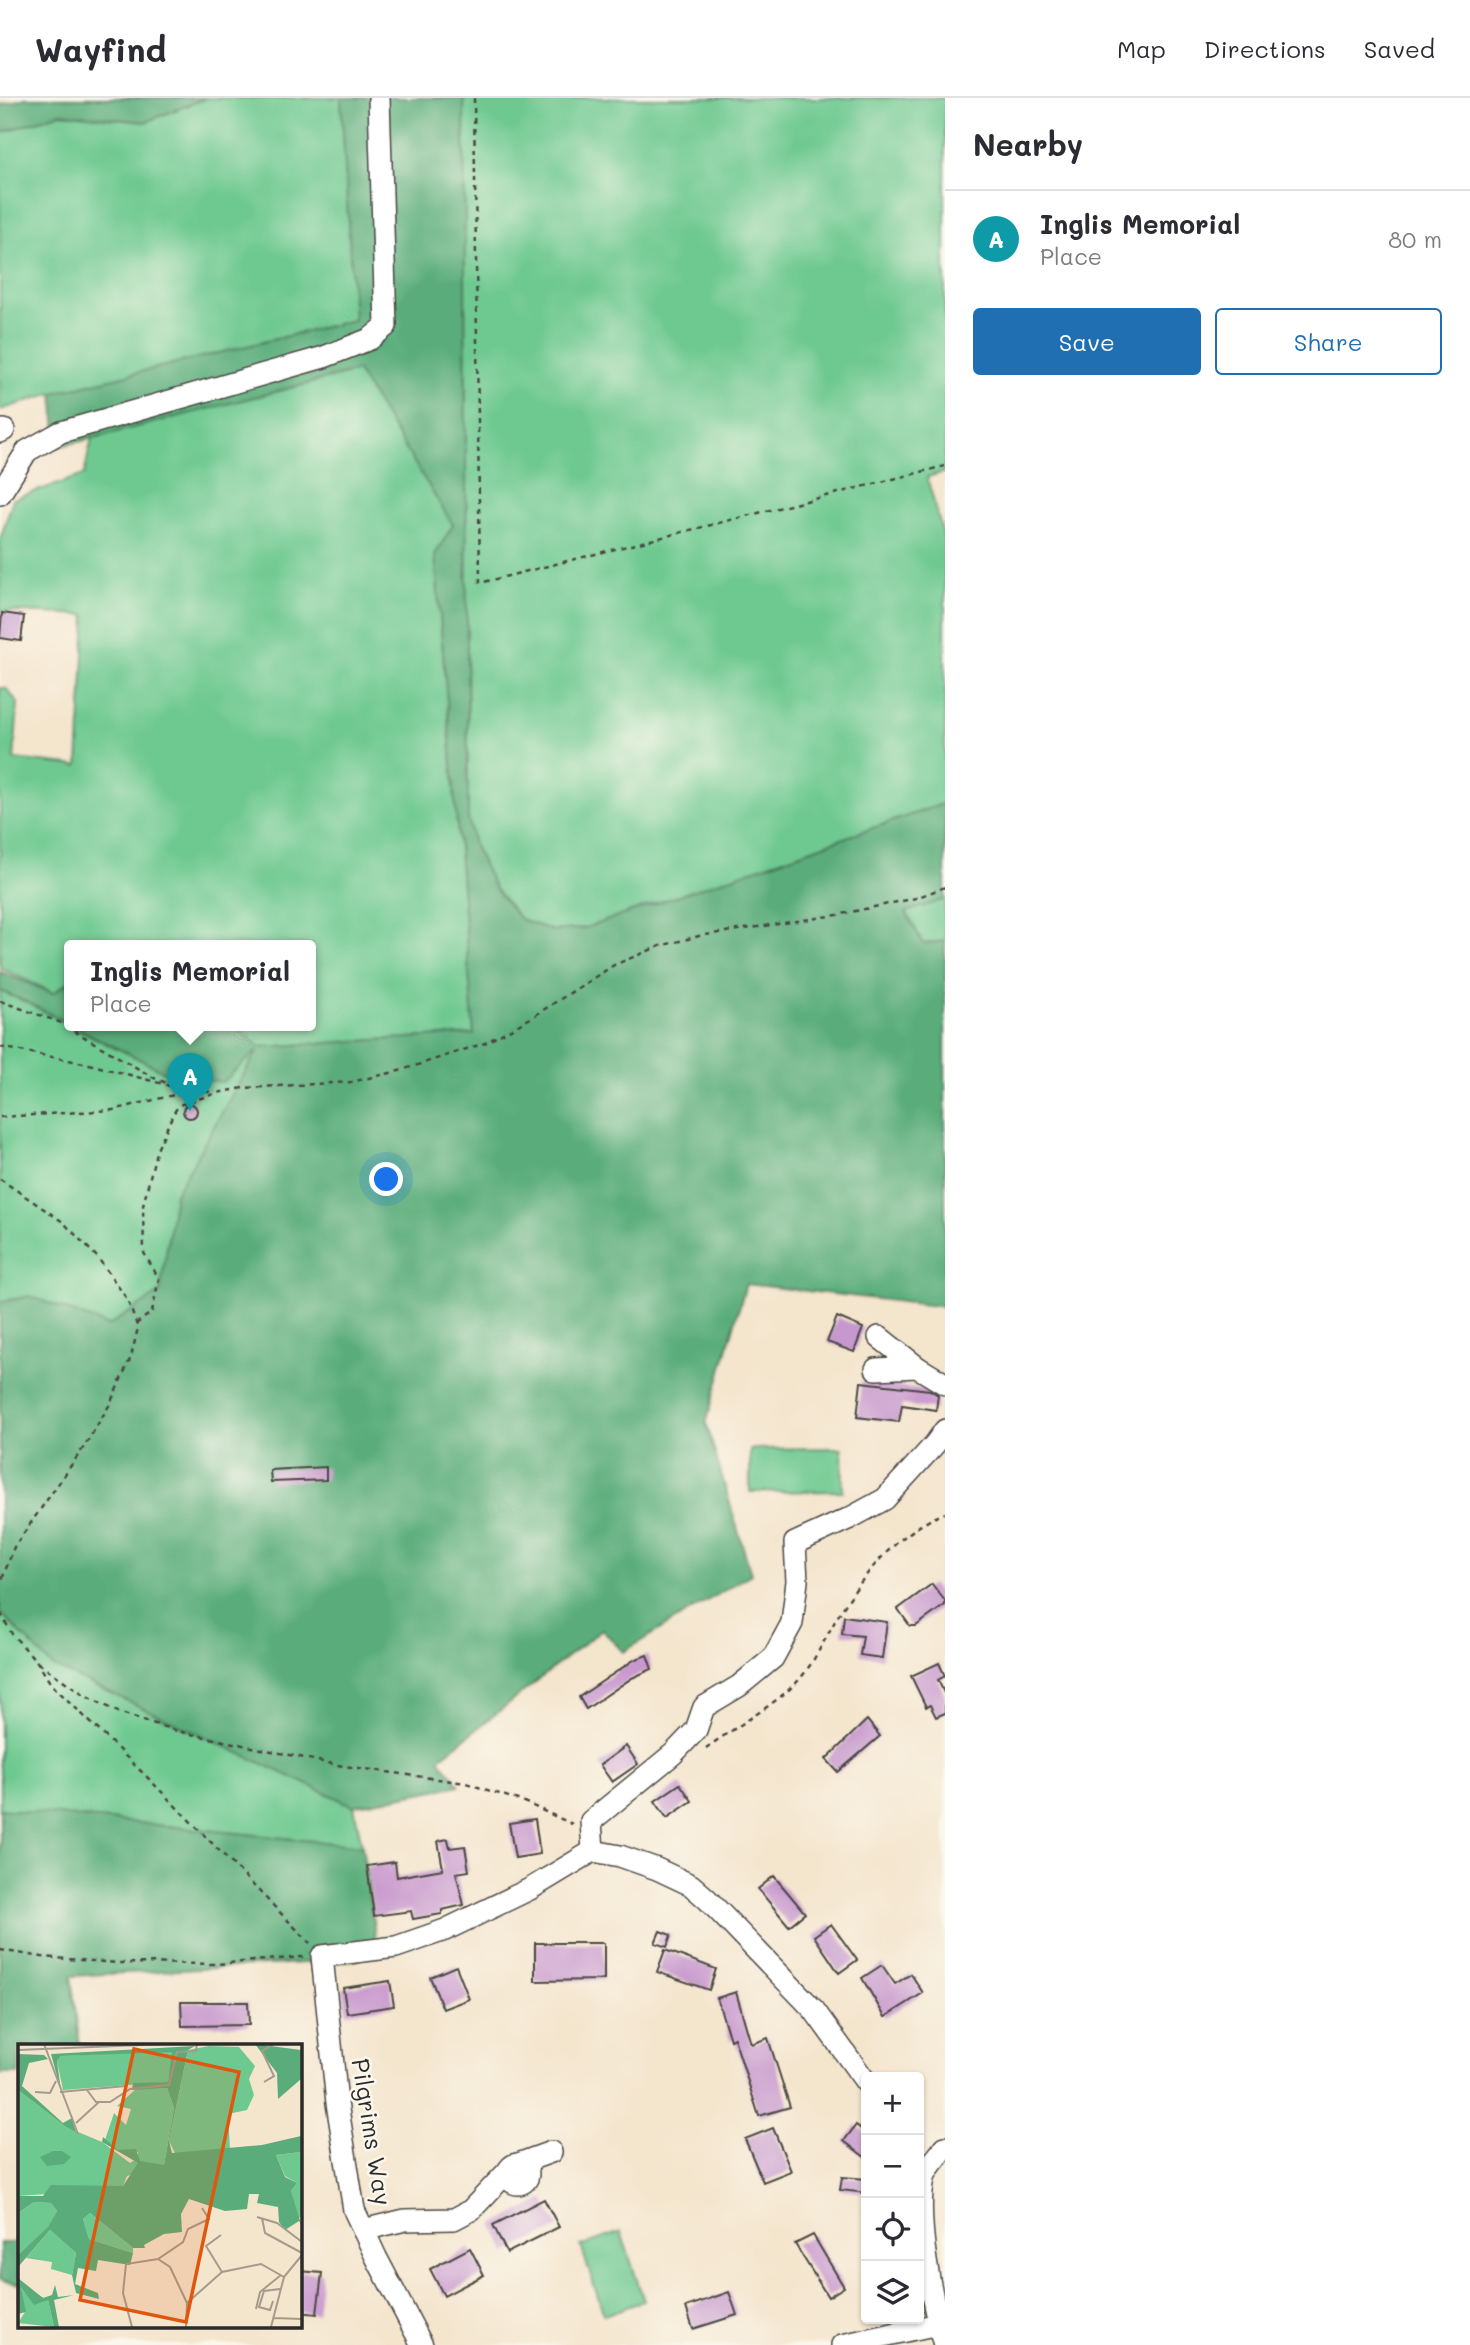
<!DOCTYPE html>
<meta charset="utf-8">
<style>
body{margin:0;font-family:Mali,sans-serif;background:#f7f7f7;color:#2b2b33}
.controls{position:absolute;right:21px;bottom:21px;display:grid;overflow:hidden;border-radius:7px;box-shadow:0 2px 5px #0004}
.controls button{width:63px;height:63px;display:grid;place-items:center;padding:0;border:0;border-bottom:2px solid #e1e1e2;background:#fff;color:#2b2b33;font:35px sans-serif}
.you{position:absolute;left:387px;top:1082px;width:24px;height:24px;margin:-18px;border:5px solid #fff;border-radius:50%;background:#1a73e8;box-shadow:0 0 0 10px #1a73e833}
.badge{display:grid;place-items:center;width:46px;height:46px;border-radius:50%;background:#1f6fb2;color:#fff;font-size:23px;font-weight:700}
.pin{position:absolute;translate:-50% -58px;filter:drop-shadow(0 2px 4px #0008)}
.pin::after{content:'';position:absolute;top:37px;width:24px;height:21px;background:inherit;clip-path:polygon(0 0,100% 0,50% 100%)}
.popup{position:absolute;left:64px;top:842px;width:252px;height:91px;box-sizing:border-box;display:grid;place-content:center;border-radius:7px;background:#fff;filter:drop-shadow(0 2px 5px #0005);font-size:23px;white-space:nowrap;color:#7c7c81}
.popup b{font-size:26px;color:#2b2b33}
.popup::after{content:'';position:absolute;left:50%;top:100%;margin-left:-14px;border:14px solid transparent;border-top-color:#fff}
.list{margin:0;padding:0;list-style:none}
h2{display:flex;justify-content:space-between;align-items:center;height:91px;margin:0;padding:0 28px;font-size:30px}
h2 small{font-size:23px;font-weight:400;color:#7c7c81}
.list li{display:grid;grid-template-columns:46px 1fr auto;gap:21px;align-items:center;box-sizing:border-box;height:98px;padding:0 28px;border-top:2px solid #e1e1e2}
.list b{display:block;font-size:26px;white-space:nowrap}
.list p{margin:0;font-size:23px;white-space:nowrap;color:#7c7c81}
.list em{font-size:23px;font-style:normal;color:#7c7c81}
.actions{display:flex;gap:14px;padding:21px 28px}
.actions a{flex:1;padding:16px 0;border:2px solid #1f6fb2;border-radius:7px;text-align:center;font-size:24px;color:#1f6fb2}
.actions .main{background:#1f6fb2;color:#fff}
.icon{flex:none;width:38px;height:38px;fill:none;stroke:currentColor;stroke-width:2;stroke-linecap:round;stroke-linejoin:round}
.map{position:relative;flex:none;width:945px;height:2247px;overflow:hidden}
header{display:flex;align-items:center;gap:42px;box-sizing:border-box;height:98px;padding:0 35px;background:#fff;border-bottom:2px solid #e1e1e2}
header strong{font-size:33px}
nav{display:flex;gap:38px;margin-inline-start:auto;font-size:24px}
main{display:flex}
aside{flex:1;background:#fff}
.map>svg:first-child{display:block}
.green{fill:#6ec990;stroke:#4c7a5e;stroke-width:2}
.forest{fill:#5aad7a;stroke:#426c52;stroke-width:2}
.building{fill:#c798cd}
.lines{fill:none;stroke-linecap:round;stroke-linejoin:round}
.minor-casing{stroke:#494743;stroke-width:24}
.path{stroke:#494743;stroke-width:2.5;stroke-dasharray:5 5;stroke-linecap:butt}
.minor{stroke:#fff;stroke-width:21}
.labels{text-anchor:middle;stroke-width:5;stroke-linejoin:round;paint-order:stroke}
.street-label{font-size:24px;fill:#2b2b2b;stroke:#fbf7ec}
.inset-road{fill:none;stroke:#a49b8c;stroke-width:2}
.view{fill:#df570e;fill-opacity:0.15;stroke:#df570e;stroke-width:3.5}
.inset-edge{fill:none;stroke:#2b2b2b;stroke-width:3.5}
</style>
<header>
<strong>Wayfind</strong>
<nav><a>Map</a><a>Directions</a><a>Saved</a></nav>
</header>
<main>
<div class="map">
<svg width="945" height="2247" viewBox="0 0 945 2247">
<rect width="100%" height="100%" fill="#fbf7ec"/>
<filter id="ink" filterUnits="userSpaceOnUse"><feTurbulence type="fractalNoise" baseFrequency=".0143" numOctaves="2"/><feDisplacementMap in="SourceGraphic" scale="14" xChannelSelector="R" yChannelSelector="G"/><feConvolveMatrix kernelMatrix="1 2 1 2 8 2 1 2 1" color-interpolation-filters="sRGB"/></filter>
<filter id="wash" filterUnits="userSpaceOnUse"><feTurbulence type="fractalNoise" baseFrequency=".00686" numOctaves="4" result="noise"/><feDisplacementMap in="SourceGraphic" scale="28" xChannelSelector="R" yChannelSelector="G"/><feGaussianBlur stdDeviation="1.57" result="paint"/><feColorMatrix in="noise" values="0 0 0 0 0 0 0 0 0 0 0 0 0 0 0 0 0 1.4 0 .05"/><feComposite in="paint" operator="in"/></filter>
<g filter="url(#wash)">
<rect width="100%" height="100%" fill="#f4e5cd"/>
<!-- green -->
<g class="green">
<polygon points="206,0 341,0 354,222 53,295 0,312 0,35 61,15 145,24"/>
<polygon points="464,0 945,0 945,374 927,379 945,444 945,705 585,830 553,833 520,821 495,791 474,748 468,720"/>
<polygon points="357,273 454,427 435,457 474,936 260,949 175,1096 160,1195 108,1228 30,1198 0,1204 0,893 26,904 116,951 260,950 234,927 311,927 311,847 69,847 69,884 54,895 0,870 0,590 6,590 18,605 14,661 78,668 86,517 0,513 0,442 13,401 84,377 92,340"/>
<polygon points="945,801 945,843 923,846 906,813"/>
<polygon points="842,1350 843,1393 750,1394 750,1351"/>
<polygon points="0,1514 52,1568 354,1708 362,1748 0,1711"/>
<polygon points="621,2134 644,2203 604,2217 581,2148"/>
</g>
<!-- forest -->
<g class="forest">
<polygon points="26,0 206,0 145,24 61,15 0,35 0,7"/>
<polygon points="341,0 464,0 468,720 474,748 495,791 520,821 553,833 585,830 945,705 945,801 906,814 923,846 945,843 945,1209 746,1186 706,1325 751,1476 623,1554 602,1531 439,1661 460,1687 354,1708 52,1568 0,1514 0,1204 30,1198 108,1228 160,1195 175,1096 258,952 223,984 175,979 71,927 234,927 260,949 474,936 435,457 453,427 357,273 58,349 53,295 354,222"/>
<polygon points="0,874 53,895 69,884 69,926 26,904 0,893"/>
<polygon points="0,1711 362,1748 376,1843 358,1862 71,1878 80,1948 19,1948 19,1976 0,1976"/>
<polygon points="0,2145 19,2145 19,2186 0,2182"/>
</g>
<g id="blocks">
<!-- building -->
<g class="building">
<polygon points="2,515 24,518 21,543 0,540"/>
<circle cx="190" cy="1013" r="7"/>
<polygon points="837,1219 863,1230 854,1254 827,1244"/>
<polygon points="861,1284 930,1292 938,1297 936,1312 902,1307 899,1324 857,1319"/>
<polygon points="326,1369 326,1382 271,1384 270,1372"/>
<polygon points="932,1486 945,1503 945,1507 916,1528 910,1528 898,1511"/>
<polygon points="844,1518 887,1524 882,1560 860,1557 863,1538 842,1536"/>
<polygon points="647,1557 652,1571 632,1580 586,1611 579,1599 634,1562"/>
<polygon points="939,1565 945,1578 938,1582 945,1597 945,1615 936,1619 930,1607 926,1609 911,1578"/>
<polygon points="867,1622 880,1638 838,1674 826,1661"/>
<polygon points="626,1648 638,1666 612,1684 600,1667"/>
<polygon points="680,1686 692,1703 667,1720 655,1703"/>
<polygon points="535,1721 540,1756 515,1760 509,1725"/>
<polygon points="448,1741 450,1750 465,1748 469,1773 456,1775 464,1807 442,1812 442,1816 413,1821 411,1813 374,1818 367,1768 395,1764 397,1779 443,1771 438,1743"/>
<polygon points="774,1778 805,1815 789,1828 758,1791"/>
<polygon points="831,1826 857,1862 839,1875 814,1838"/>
<polygon points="660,1833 671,1837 667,1849 655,1845"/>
<polygon points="535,1845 604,1845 604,1882 535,1883"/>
<polygon points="665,1852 716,1871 709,1892 657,1874"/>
<polygon points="882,1867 895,1886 911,1876 923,1895 885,1919 862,1880"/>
<polygon points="456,1868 469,1901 443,1911 430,1879"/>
<polygon points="390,1883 394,1908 347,1915 343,1890"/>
<polygon points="736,1894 751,1946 768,1940 790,2009 759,2018 734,1940 730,1942 717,1900"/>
<polygon points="181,1904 248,1904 249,1927 182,1928"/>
<polygon points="856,2027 866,2035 866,2060 844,2043"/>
<polygon points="773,2030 791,2073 763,2084 745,2041"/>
<polygon points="842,2079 866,2081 866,2095 840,2092"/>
<polygon points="544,2101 559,2129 507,2155 493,2127"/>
<polygon points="813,2137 844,2189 828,2199 795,2146"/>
<polygon points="470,2150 484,2177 444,2198 430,2171"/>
<polygon points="299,2173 322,2175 317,2216 299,2214"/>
<polygon points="729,2194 737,2217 693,2231 686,2209"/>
</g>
</g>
</g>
<g filter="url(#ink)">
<use href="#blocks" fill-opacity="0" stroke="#494743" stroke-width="2"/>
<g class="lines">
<!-- minor casing -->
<g class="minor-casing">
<g id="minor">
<polyline points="0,334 4,332"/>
<polyline points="0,396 27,353 61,334 324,259 370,241 386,228 379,0"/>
<polyline points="879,1239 917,1269 945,1286"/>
<polyline points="876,1271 917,1269"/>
<polyline points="593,1753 591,1723 673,1656 696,1632 704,1609 739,1588 773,1560 792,1525 797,1483 795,1445 850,1420 885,1401 935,1346 945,1332"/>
<circle cx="518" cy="2076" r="10"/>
<polyline points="518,2066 551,2054"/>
<polyline points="363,2132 405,2122 454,2121 471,2112 508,2073"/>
<polyline points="422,2247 376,2159 354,2112 337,2005 322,1858 396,1849 445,1832 530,1791 593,1753 620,1758 657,1771 691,1787 707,1801 814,1912 866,1984"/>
<polyline points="842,2247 938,2226"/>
<path d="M944,2247C932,2204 915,2123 924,2080C926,2070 939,2058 945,2049"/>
</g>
</g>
<!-- path -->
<g class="path">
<polyline points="474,0 480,485 945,368"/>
<polyline points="0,903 59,924 154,980 169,986"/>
<polyline points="0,949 89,966 189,993 215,994"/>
<polyline points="0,1019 113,1012 186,994"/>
<polyline points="0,1081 63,1124 98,1160 127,1201 138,1230 131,1259 110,1306 84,1349 14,1449 0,1487"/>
<polyline points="136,1226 152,1214 159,1181 144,1155 143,1108 156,1054 173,1016 179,1007 217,995 243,990 351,984 399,973 485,945 529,921 614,867 660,848 699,838 837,817 916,800 945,789"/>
<polyline points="0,1505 1,1516 12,1536 38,1565 51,1586 148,1680 310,1845"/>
<polyline points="38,1565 85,1597 118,1614 177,1633 337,1667 466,1685 524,1704 572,1726"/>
<path d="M706,1650C734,1630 768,1611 793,1588C811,1571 822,1546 834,1525C860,1480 895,1435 945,1415"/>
<polyline points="0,1852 42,1859 118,1865 217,1866 303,1859"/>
</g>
<!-- minor -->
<use href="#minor" class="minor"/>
</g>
</g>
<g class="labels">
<!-- street labels -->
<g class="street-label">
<text transform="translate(371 2034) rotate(81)" y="8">Pilgrims Way</text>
</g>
</g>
<!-- overview -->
<g transform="translate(18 1946)">
<rect width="284" height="284" fill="#f4e5cd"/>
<path d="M191,2L221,3L237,22L231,35L236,51L229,66L210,70L212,105L158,111L151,97L170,6ZM122,8H155L150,38L45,46L39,17L43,12ZM149,44L156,64L146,121L109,132L105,142L99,145L0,152V46L48,83L84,98L112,119L120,114V108L100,106L87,96L96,69L108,81L113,65L99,62L118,45ZM283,108V173L280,174L273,147L279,139L267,132L258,111ZM16,158L33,159L39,167L30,184L0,211V169ZM72,169L115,204V209L71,195L65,175ZM32,186L58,209L54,231L33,225L34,218L8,214ZM3,243L30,256L36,283L0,279L7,268Z" fill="#6ec990"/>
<path d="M237,0L283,6V35L260,55L259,29ZM177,2L170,6L151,97L154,109L244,101L283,92V108L258,111L267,133L279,139L273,147L283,180L281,177L267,186L261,178L260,163L239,159L241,150H231L229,165L207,167L171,155L163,170L164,188L146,190L126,201L127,204H115L72,169L65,175L71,195L115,209L112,221L80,216L78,227L60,224L57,240L80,249L81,255L58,249L54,231L58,209L32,186L0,223V211L30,183L39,167L33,159L16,158L0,169V152H25L33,141L105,142L120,119L84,98L85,93L100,106L118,105L122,117L146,121L156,64L149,44L114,46L115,39L150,38L154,8L43,12L39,17L43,47L33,10ZM0,10L26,11L30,15L11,19L4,42L45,79L54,74L58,88L48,83L0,46ZM35,107H44L53,113L46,120L29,122L22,113ZM0,234L25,254L34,251L37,241L40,253L56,251L36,256L41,283H36L30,256L16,261L3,243L8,268L0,270Z" fill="#5aad7a"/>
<path class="inset-road" d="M26,0L60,90M0,6L148,0M246,38L256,32L244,7L256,0M69,46L78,58H92L112,45L151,41L159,8L178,7L179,0M17,48L32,49L38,37M42,48L108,42M58,79L81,58M239,173L259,179L284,198M244,174L247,189L284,209M203,191L188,202L204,228M140,215L152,223L169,259M255,257L252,266L241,263L246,247L262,245M238,265L242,248L263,231M256,274L284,275M114,283L105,249L108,220L140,215L165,198L170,185L191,175L184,164M168,283L169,259L204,228L243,220L266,233M253,283L266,233L284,211"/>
<path class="view" d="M116,5L221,28L168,278L62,256Z"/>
<rect width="284" height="284" class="inset-edge"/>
</g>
</svg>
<div class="controls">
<button>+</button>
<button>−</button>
<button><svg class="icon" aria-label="locate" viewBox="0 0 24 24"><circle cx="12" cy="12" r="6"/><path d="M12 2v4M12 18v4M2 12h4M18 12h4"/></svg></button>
<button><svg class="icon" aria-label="layers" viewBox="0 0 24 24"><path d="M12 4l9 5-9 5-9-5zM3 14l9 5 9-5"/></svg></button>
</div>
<div class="you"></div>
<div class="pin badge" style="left:190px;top:1013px;background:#0f9aa8">A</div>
<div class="popup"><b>Inglis Memorial</b>Place</div>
</div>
<aside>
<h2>Nearby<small></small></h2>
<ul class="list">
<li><span class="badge" style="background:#0f9aa8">A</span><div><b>Inglis Memorial</b><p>Place</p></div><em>80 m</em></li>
</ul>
<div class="actions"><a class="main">Save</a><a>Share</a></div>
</aside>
</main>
